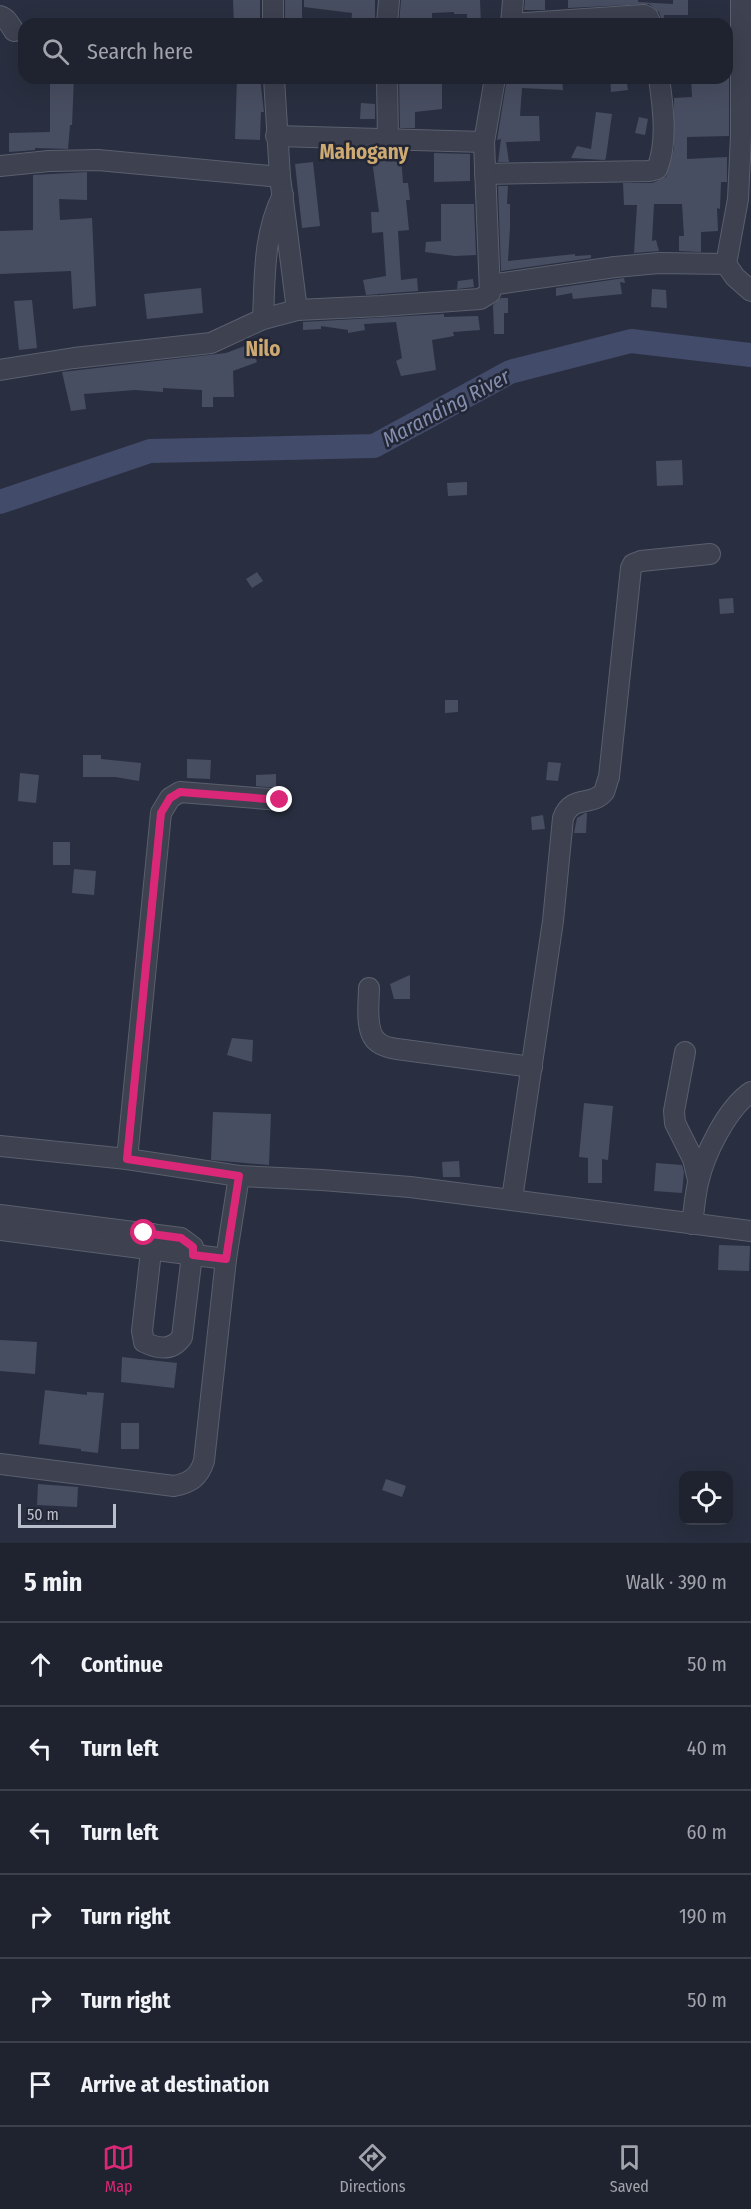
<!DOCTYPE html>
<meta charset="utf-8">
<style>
body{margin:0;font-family:"Fira Sans Condensed",sans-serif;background:#2c2f3c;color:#f1f3f6}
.controls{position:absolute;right:18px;bottom:18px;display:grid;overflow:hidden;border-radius:12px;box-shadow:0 6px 24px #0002}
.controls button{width:54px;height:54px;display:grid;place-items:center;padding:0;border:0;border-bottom:2px solid #3c404c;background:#1f2330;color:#f1f3f6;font:30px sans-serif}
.scale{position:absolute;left:18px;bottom:15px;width:98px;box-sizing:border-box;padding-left:6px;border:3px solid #babdca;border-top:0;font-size:16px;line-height:21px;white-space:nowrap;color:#babdca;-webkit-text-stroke:4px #222635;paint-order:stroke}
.stop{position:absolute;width:18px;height:18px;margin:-14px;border:4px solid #db2777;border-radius:50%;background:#fff}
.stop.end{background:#db2777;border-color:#fff;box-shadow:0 2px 6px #0008}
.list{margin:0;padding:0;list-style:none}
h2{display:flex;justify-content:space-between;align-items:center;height:78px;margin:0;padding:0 24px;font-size:26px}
h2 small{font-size:20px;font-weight:400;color:#a1a4ab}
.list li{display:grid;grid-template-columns:39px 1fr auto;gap:18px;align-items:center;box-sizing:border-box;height:84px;padding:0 24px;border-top:2px solid #3c404c}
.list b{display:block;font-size:22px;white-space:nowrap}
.list em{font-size:20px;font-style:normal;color:#a1a4ab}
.icon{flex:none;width:33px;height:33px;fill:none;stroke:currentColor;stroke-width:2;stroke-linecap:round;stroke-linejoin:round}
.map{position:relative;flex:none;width:751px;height:1543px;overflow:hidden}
.search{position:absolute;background:#1f2330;box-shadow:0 6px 24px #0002;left:18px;right:18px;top:18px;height:66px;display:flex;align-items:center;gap:15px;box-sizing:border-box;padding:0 21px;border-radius:18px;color:#a1a4ab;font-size:22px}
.sheet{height:582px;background:#1f2330}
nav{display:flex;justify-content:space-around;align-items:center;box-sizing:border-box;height:84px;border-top:2px solid #3c404c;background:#1f2330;font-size:16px;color:#a1a4ab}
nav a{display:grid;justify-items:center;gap:3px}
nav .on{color:#db2777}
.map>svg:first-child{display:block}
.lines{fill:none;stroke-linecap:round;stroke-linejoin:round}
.river{stroke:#424b69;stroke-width:24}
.building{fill:#484e61}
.minor-casing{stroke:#5b5f6d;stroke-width:22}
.minor{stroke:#3d4150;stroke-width:20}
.route{stroke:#db2777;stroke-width:8}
.labels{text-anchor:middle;stroke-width:5;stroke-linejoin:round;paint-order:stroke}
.neighbourhood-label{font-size:21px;font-weight:bold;fill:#cdaa72;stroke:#222635}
.water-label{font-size:21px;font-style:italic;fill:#848eae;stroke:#222635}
</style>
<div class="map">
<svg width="751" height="1543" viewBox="0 0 751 1543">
<rect width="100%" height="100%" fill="#292f40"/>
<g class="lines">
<!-- river -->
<polyline class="river" points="0,502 150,451 374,446 510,372 631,341 751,355"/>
</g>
<!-- building -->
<g class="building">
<polygon points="233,0 260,0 260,24 234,24"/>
<rect x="285" y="0" width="17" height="24"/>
<polygon points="304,0 375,0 375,24 351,24 352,13 304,7"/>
<polygon points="401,0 480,0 481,24 467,24 467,14 454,14 454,12 432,13 432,24 399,24"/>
<polygon points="525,0 545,0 545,10 524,10"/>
<polygon points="568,0 638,0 638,2 673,4 673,0 688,0 688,15 664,15 663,24 659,12 649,4 568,8"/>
<polygon points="50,78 74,78 72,125 70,125 68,149 35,148 35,150 9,152 9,133 50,132"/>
<polygon points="237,78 260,78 264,112 261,112 260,140 235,139"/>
<polygon points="399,78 442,78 442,109 415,112 415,128 400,128"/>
<polygon points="507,78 562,78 563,90 522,88 520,116 539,116 540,141 506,142 509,162 498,162 501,139 497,140"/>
<polygon points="620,78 626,78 628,90 611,92 610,79"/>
<polygon points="691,78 729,78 729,136 687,137 687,159 727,157 727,182 721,182 720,209 717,208 718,231 701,232 701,252 679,251 679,236 684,236 682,204 654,204 652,241 656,240 659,251 634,253 637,205 624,205 623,183 652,183 666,177 674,148 674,98 692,97"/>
<polygon points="361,103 375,104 375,119 360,119"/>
<polygon points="596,112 612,114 606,157 605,160 571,158 577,146 591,149"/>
<polygon points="639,117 648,119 645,135 635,133"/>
<polygon points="434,153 470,154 470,181 434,182"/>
<polygon points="401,157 403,183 408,183 410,200 406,200 409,230 398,231 401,280 417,278 418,291 366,295 363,280 386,276 383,232 372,233 371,212 379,212 372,160"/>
<polygon points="313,162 320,226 302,228 295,164"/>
<polygon points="87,172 87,200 59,199 60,220 92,218 96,306 73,309 71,271 0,274 0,231 33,230 33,175"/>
<polygon points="498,186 508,186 507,204 510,204 510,227 508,261 575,254 575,256 591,255 591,258 501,271"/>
<polygon points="441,204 474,204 476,255 455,256 425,252 426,242 441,241"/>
<polygon points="624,278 625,283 620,282 622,294 573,299 572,293 556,296 556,288"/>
<polygon points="473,279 474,287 457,289 458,281"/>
<polygon points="201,288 203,313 147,319 144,294"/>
<polygon points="652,289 666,290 667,308 651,307"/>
<polygon points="501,298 508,298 508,313 504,313 504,334 494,334 493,305"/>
<polygon points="32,300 37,348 19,350 14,301"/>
<polygon points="444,314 444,317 478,316 480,330 453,332 454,336 432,340 436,370 401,376 396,361 402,358 396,322 364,324 365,330 348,333 348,330 321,326 321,329 303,330 303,322"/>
<polygon points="250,344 257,362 233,371 234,397 213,397 213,407 202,407 202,390 163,388 163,392 135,390 84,394 86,409 71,411 62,372 226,353"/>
<polygon points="682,460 683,485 657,486 656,461"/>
<polygon points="467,482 467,495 448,496 447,483"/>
<polygon points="257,572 263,581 252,588 246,579"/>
<polygon points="733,598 734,613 720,614 719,599"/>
<polygon points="445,700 458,700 458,712 445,713"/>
<polygon points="83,755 101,755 101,759 141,763 139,781 115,777 83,777"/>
<polygon points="187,759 211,760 210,779 187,778"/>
<polygon points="548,762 561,763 558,781 546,780"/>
<polygon points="20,773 39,775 36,803 18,801"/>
<polygon points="276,774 276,788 256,786 256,775"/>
<polygon points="585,813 587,813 586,833 574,833 577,818"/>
<polygon points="543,815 545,829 532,830 531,817"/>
<rect x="53" y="842" width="17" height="23"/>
<polygon points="74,869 96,871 94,895 72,893"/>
<polygon points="410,975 410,999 394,999 390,984"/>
<polygon points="232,1038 253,1040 252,1062 227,1055"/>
<polygon points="584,1103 613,1106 608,1160 602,1159 602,1183 588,1183 588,1158 579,1157"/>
<polygon points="213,1112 271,1114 269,1165 211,1160"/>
<polygon points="459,1161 460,1177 443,1177 442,1162"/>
<polygon points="656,1163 682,1165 684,1172 682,1193 654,1191"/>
<polygon points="719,1245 750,1246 749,1271 718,1270"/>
<polygon points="0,1340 37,1342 35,1374 0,1371"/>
<polygon points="122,1357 177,1363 174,1388 121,1382"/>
<polygon points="45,1390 87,1395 87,1392 104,1393 98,1453 81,1451 81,1449 39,1444"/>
<rect x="121" y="1423" width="18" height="26"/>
<polygon points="386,1479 406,1486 402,1497 382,1490"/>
<polygon points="38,1484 78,1487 77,1507 37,1505"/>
</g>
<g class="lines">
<!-- minor casing -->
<g class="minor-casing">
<g id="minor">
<polyline points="273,0 273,24"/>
<path d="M0,16C7,18 10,25 14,31"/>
<polyline points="387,24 389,0"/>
<polyline points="511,24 644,15 648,17 651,24"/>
<polyline points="511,24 513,0"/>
<polyline points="274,78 280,177 297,310"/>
<polyline points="387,78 388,140"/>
<polyline points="484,142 495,78"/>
<polyline points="0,166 49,161 98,160 280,177"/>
<path d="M485,174L649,171L657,169C668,142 663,106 659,78"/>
<polyline points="726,264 738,199 741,136 741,0"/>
<polyline points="490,285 615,267 659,263 726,264 735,277 751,291"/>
<path d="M263,319C265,276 263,235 283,195"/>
<polyline points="0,370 74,358 211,343 263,319 297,310 381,306 480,299 490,293 484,142 276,136"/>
<path d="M369,988C369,1003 364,1034 379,1043C384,1047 391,1048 397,1049L532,1067"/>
<polyline points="685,1052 674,1111 675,1123 693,1159 698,1180"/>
<polyline points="0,1146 127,1159 239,1176 322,1180 410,1187 751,1231"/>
<polyline points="127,1159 161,813 170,798 180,792 281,800"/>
<path d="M512,1199L553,921L563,818C572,794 592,807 604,792C606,788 607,781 609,777L631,568L633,564L641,561L710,554"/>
<path d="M0,1215L181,1238L193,1247L182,1337C172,1351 158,1349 144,1342L142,1331L153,1234"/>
<path d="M692,1224C694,1210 695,1196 698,1183C704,1155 727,1108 751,1092"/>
<polyline points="0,1230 226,1259"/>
<path d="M0,1464L174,1486C190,1483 199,1477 204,1461L226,1259L239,1176"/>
</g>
</g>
<!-- minor -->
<use href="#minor" class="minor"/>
</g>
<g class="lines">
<!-- route -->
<polyline class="route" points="144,1233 181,1238 193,1247 193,1255 226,1259 239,1176 127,1159 161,813 170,798 180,792 280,800"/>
</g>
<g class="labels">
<!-- neighbourhood labels -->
<g class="neighbourhood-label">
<text x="364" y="159">Mahogany</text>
<text x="263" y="356">Nilo</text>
</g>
<!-- water labels -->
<g class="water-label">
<text transform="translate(446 408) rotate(-28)" y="7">Maranding River</text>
</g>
</g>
</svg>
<div class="controls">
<button><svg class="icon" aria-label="locate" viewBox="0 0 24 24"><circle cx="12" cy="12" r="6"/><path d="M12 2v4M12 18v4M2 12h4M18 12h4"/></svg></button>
</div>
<div class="scale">50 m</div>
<div class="stop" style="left:144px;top:1233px"></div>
<div class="stop end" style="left:280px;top:800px"></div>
<div class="search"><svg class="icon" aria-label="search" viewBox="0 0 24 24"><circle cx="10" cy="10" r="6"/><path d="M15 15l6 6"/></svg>Search here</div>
</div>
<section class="sheet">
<h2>5 min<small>Walk · 390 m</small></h2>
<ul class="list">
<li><svg class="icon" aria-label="ahead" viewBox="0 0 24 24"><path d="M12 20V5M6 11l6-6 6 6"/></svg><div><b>Continue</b></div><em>50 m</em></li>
<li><svg class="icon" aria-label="left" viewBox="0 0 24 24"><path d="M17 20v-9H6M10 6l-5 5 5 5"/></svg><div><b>Turn left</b></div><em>40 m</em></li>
<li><svg class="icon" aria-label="left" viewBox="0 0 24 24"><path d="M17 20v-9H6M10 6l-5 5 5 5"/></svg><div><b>Turn left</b></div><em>60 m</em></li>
<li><svg class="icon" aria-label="right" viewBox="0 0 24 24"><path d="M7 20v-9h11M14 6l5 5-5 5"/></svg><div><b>Turn right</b></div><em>190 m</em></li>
<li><svg class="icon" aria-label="right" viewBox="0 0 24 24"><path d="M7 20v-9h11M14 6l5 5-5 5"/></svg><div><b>Turn right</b></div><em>50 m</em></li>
<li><svg class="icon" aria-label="arrive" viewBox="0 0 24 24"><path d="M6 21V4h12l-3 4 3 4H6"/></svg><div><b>Arrive at destination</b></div></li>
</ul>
</section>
<nav>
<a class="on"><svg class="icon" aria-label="map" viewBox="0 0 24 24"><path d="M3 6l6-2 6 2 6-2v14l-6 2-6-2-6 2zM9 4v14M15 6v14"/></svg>Map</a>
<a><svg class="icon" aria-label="directions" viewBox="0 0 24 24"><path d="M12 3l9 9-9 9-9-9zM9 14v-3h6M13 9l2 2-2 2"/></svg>Directions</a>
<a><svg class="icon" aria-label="saved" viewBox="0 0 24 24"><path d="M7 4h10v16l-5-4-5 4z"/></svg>Saved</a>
</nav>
